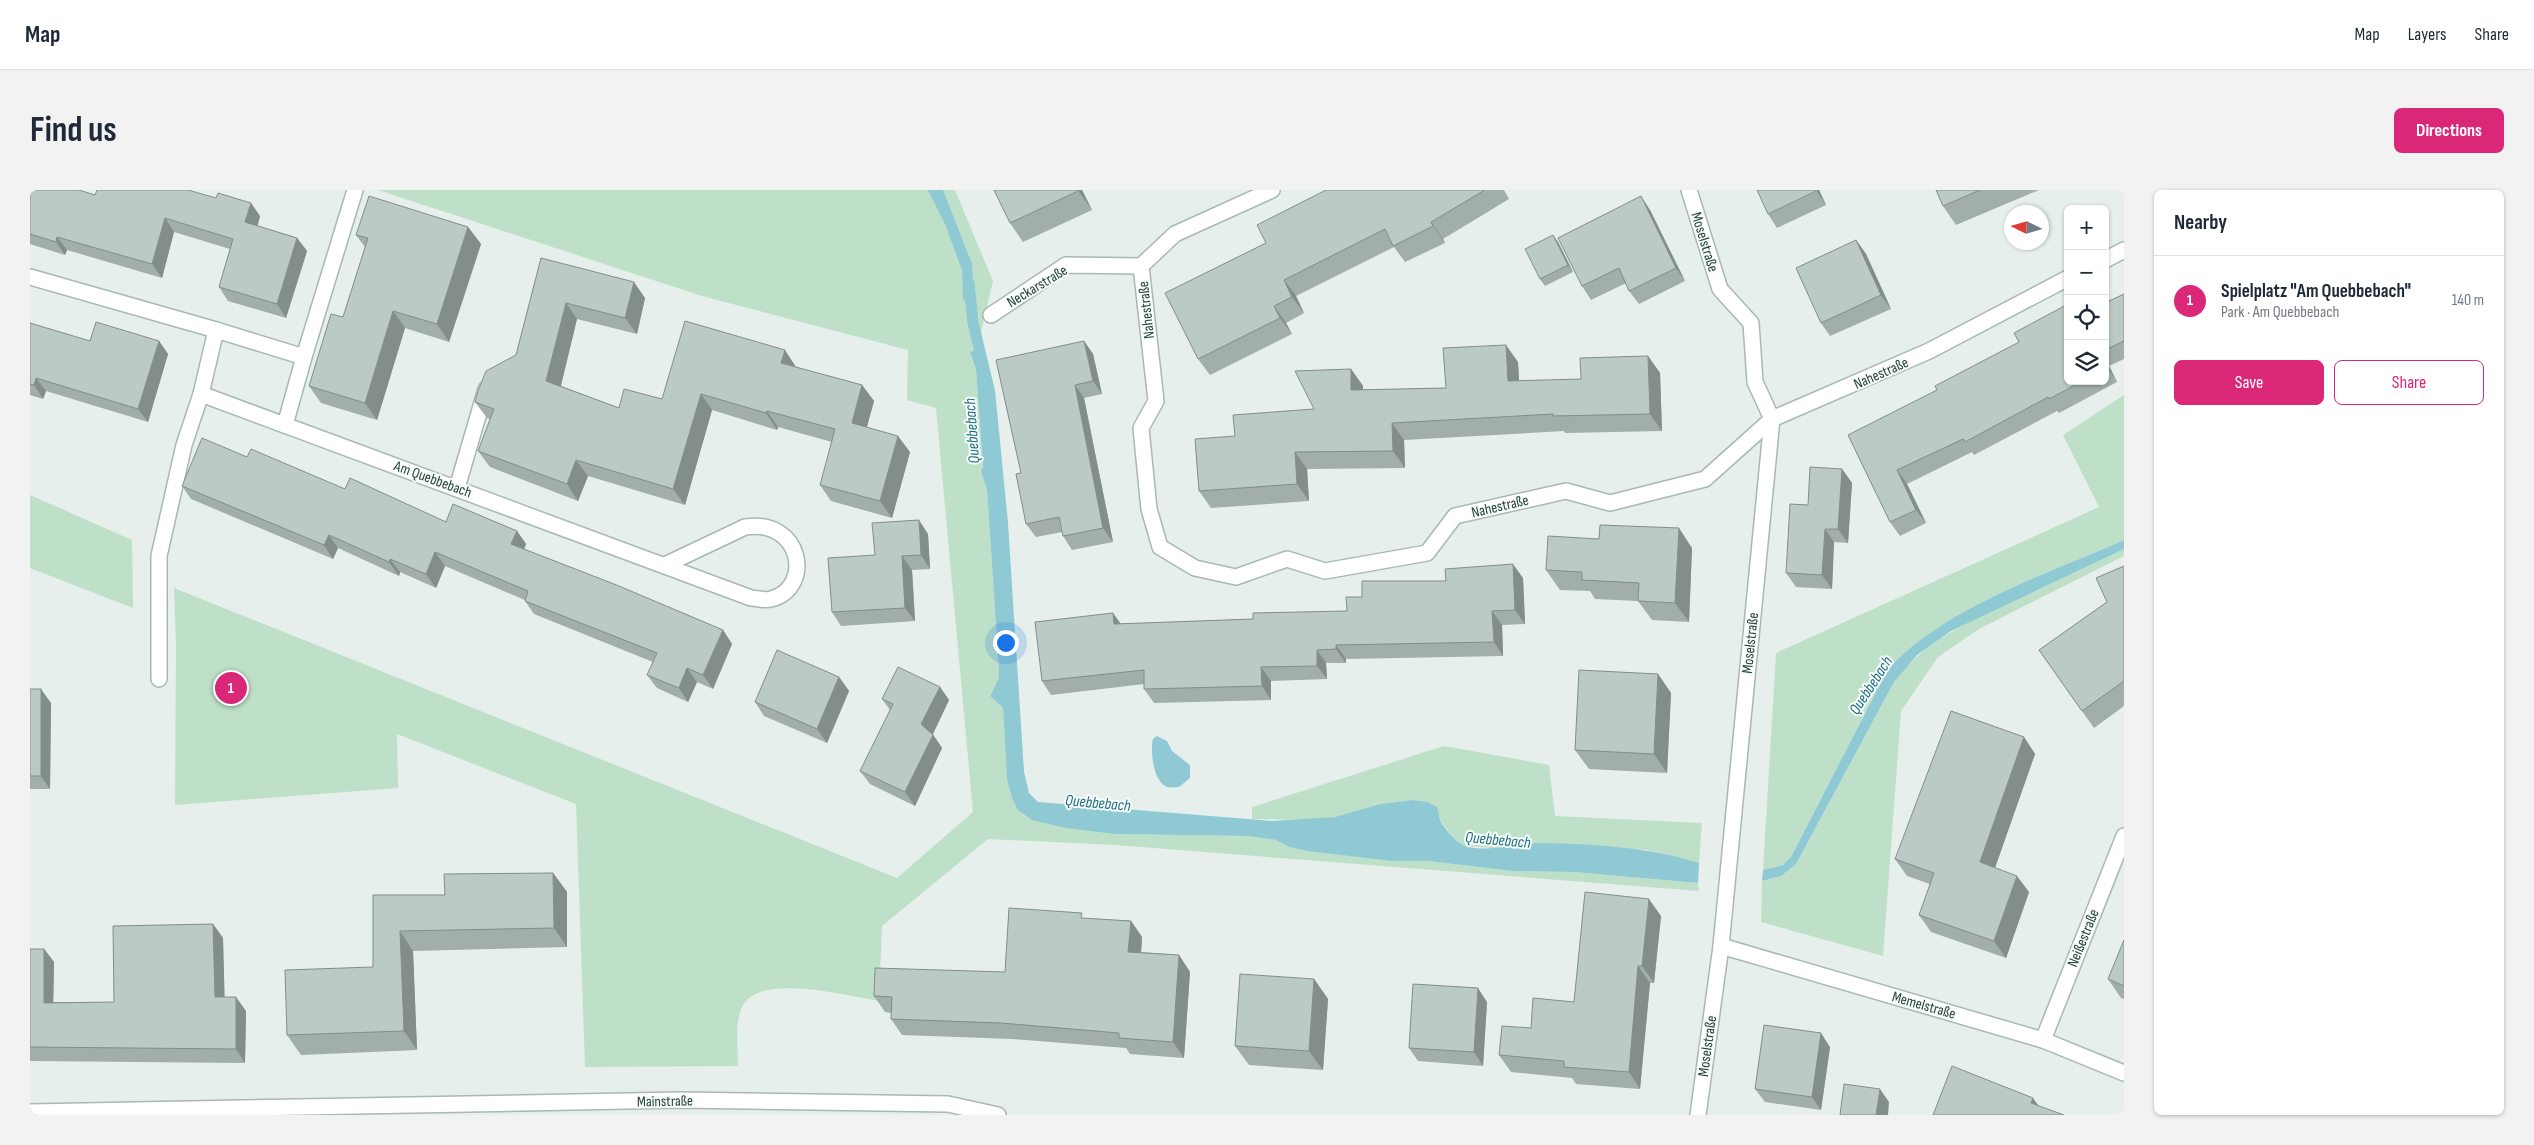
<!DOCTYPE html>
<meta charset="utf-8">
<style>
body{margin:0;font-family:"Sofia Sans Condensed",sans-serif;background:#f2f2f3;color:#1f2937}
.controls{position:absolute;right:15px;top:15px;display:grid;overflow:hidden;border-radius:8px;box-shadow:0 1px 4px #0004}
.controls button{width:45px;height:45px;display:grid;place-items:center;padding:0;border:0;border-bottom:1px solid #e0e1e3;background:#fff;color:#1f2937;font:25px sans-serif}
.compass{position:absolute;left:1974px;top:15px;width:45px;height:45px;border-radius:50%;background:#fff;box-shadow:0 1px 4px #0004;rotate:275deg}
.you{position:absolute;left:975px;top:452px;width:18px;height:18px;margin:-12px;border:4px solid #fff;border-radius:50%;background:#1a73e8;box-shadow:0 0 0 8px #1a73e833}
.badge{display:grid;place-items:center;width:32px;height:32px;border-radius:50%;background:#db2777;color:#fff;font-size:16px;font-weight:700}
.pin{position:absolute;translate:-50% -50%;border:2px solid #fff;box-shadow:0 1px 5px #0006}
.list{margin:0;padding:0;list-style:none}
h2{display:flex;justify-content:space-between;align-items:center;height:65px;margin:0;padding:0 20px;font-size:21px}
h2 small{font-size:16px;font-weight:400;color:#747a83}
.list li{display:grid;grid-template-columns:32px 1fr auto;gap:15px;align-items:center;box-sizing:border-box;height:90px;padding:0 20px;border-top:1px solid #e0e1e3}
.list b{display:block;font-size:19px;white-space:nowrap}
.list p{margin:0;font-size:16px;white-space:nowrap;color:#747a83}
.list em{font-size:16px;font-style:normal;color:#747a83}
.actions{display:flex;gap:10px;padding:15px 20px}
.actions a{flex:1;padding:11px 0;border:1px solid #db2777;border-radius:8px;text-align:center;font-size:18px;color:#db2777}
.actions .main{background:#db2777;color:#fff}
.icon{flex:none;width:28px;height:28px;fill:none;stroke:currentColor;stroke-width:2;stroke-linecap:round;stroke-linejoin:round}
.map{position:relative;flex:none;width:2094px;height:925px;overflow:hidden;border-radius:8px}
header{display:flex;align-items:center;gap:30px;box-sizing:border-box;height:70px;padding:0 25px;background:#fff;border-bottom:1px solid #e0e1e3}
header strong{font-size:24px}
nav{display:flex;gap:28px;margin-inline-start:auto;font-size:18px}
.intro{display:flex;align-items:center;justify-content:space-between;box-sizing:border-box;height:120px;padding:0 30px}
h1{margin:0;font-size:35px}
.button{padding:12px 22px;border-radius:8px;background:#db2777;color:#fff;font-size:18px;font-weight:700}
main{display:flex;gap:30px;padding:0 30px}
aside{flex:1;background:#fff;border-radius:8px;box-shadow:0 1px 4px #0004}
.map>svg:first-child{display:block}
.green{fill:#bfe0c8}
.water{fill:#8ec9d4}
.lines{fill:none;stroke-linecap:round;stroke-linejoin:round}
.stream{stroke:#8ec9d4;stroke-width:11}
.minor-casing{stroke:#a8b8b2;stroke-width:18}
.minor{stroke:#fff;stroke-width:15}
.wall{fill:#a1aea9}
.shaded-wall{fill:#838d89}
.building{fill:#bbcac4;stroke:#838d89}
.labels{text-anchor:middle;stroke-width:4;stroke-linejoin:round;paint-order:stroke}
.street-label{font-size:15px;fill:#24423a;stroke:#f7fbf9}
.water-label{font-size:16px;font-style:italic;fill:#1c6f80;stroke:#f7fbf9}
</style>
<header>
<strong>Map</strong>
<nav><a>Map</a><a>Layers</a><a>Share</a></nav>
</header>
<div class="intro"><h1>Find us</h1><a class="button">Directions</a></div>
<main>
<div class="map">
<svg width="2094" height="925" viewBox="0 0 2094 925">
<rect width="100%" height="100%" fill="#e6efeb"/>
<!-- green -->
<g class="green">
<path d="M348,0H925L963,91L951,142L954,157L940,162L946,179L953,276L951,282L957,300L969,480V488L960,506L973,518L977,590L982,608L1085,644L1219,646L1247,650L1259,657L1362,671H1398L1483,681L1544,682L1668,693L1669,701L1085,655L958,649L852,736L849,811C817,806 732,783 713,815C704,832 708,858 708,876L555,877L546,614L367,544L368,598L145,615L146,453L144,398L867,688L943,622L906,218L877,210L878,160L672,106Z"/>
<path d="M2094,205V350C2017,384 1915,417 1858,479L1761,667L1753,675L1733,680L1746,463L2069,317L2033,245Z"/>
<polygon points="0,305 102,350 103,418 0,378"/>
<path d="M2094,359V366L1949,439L1908,467L1871,521L1853,766L1731,732L1732,691L1751,686L1766,674L1864,492C1895,449 1940,432 1986,410C2022,393 2058,376 2094,359Z"/>
<polygon points="1414,556 1519,575 1525,626 1672,633 1669,673 1617,660 1492,655 1475,659 1437,656 1428,653 1411,632 1409,624 1398,612 1383,610 1350,614 1305,627 1278,630 1222,629 1222,617"/>
</g>
<!-- water -->
<g class="water">
<polygon points="898,0 913,0 942,74 944,108 933,110 932,80 915,34"/>
<path d="M954,157L965,200L978,333L994,582L999,603L1008,612L1243,631L1305,627L1350,614L1383,610L1398,612L1407,617C1409,622 1409,628 1411,632C1411,634 1426,651 1428,652C1447,666 1488,653 1510,653C1563,654 1619,657 1669,673L1668,693L1544,682L1483,681L1398,671H1362L1278,661L1259,657L1246,650L1219,646L1085,644L1036,638L1002,630L988,620L982,608L977,590L973,518L960,506L969,488V480L957,300L951,282L953,276L946,179L940,162Z"/>
<path d="M2094,350V359L1921,441L1887,465L1864,492L1766,674L1751,686L1732,691L1733,680L1753,675L1761,667L1858,479C1915,417 2017,384 2094,350Z"/>
<path d="M1127,546L1137,551L1142,561L1160,575V588L1149,597C1145,597 1140,598 1137,597C1123,592 1120,560 1123,549Z"/>
</g>
<g class="lines">
<!-- stream -->
<polyline class="stream" points="939,93 943,133 953,174"/>
<!-- minor casing -->
<g class="minor-casing">
<g id="minor">
<polyline points="1659,0 1690,99 1721,133 1725,192 1742,229 1691,756 1668,925"/>
<polyline points="2075,70 2094,60"/>
<polyline points="1111,76 1126,211 1111,238 1119,319 1130,357 1165,378 1206,387 1257,369 1295,381 1397,363 1425,326 1536,301 1580,313 1675,289 1742,229 1899,161 2038,88"/>
<polyline points="0,87 186,140 171,204"/>
<polyline points="961,125 1036,75 1111,76 1145,44 1242,0"/>
<polyline points="186,140 274,167 325,0"/>
<polyline points="255,235 274,167"/>
<polyline points="427,298 456,199"/>
<path d="M129,489V366L154,255L171,204L721,408C727,408 735,411 741,409C784,398 772,328 715,337L635,375"/>
<polyline points="1691,756 2013,850 2094,883"/>
<polyline points="2013,850 2094,646"/>
<polyline points="0,922 650,910 918,914 968,925"/>
</g>
</g>
<!-- minor -->
<use href="#minor" class="minor"/>
</g>
<!-- wall -->
<g class="wall">
<polygon points="0,0 65,5 230,26 228,36 267,48 277,61 256,128 198,111 189,97 200,59 144,42 132,88 37,60 35,65 0,54"/>
<polygon points="964,0 1052,0 1062,20 993,52 980,33"/>
<polygon points="1296,0 1474,0 1479,9 1413,49 1415,53 1375,72 1364,57 1266,106 1274,123 1256,133 1262,144 1180,185 1168,169 1236,53"/>
<polygon points="1789,0 1796,15 1747,38 1738,24"/>
<polygon points="1906,0 2009,0 1926,35 1913,16"/>
<polygon points="1620,20 1655,91 1609,114 1599,101 1596,93 1561,110 1552,96"/>
<polygon points="438,37 451,54 419,152 375,138 347,230 291,213 279,196 313,127 335,57 326,45"/>
<polygon points="1523,45 1528,52 1543,82 1515,96 1510,89"/>
<polygon points="1826,50 1836,64 1861,119 1800,146 1791,133"/>
<polygon points="511,68 615,108 607,144 547,129 531,196 589,218 632,209 766,177 832,195 844,211 837,237 880,262 862,328 801,311 790,295 802,252 748,237 747,240 682,220 655,315 558,286 548,311 460,277 448,261 460,229 457,228 445,212 486,165"/>
<polygon points="2094,104 2094,169 2079,176 2087,192 2029,223 2027,221 1944,265 1942,262 1877,294 1896,333 1870,346 1860,332 1818,245 2038,191 2075,191 2075,113"/>
<polygon points="0,133 60,151 129,151 138,164 118,232 16,201 13,209 0,205"/>
<polygon points="1054,151 1063,164 1072,204 1054,208 1083,352 1042,360 1033,346 1032,342 1006,347 996,334 991,283"/>
<polygon points="1618,166 1630,183 1632,241 1535,243 1534,241 1374,250 1375,278 1277,279 1279,311 1181,318 1169,301 1205,246 1284,219 1321,179 1333,196 1333,200 1416,198 1488,172 1489,191 1551,189"/>
<polygon points="217,267 315,299 416,332 487,341 496,354 494,359 693,440 702,454 683,499 667,492 658,512 627,498 617,485 623,472 504,424 495,411 495,410 415,376 406,398 370,382 369,386 308,358 303,369 161,309 152,296"/>
<polygon points="1812,279 1822,293 1818,353 1804,352 1802,399 1766,397 1756,383 1778,315"/>
<polygon points="898,344 900,379 882,380 885,431 811,436 802,422 845,365"/>
<polygon points="1662,358 1659,432 1622,430 1608,411 1565,409 1560,401 1530,400 1516,380"/>
<polygon points="2094,376 2094,516 2064,538 2009,460 2077,412"/>
<polygon points="1493,388 1495,434 1472,435 1473,466 1316,469 1316,473 1296,473 1297,489 1241,491 1241,510 1124,513 1114,499 1114,494 1021,505 1012,491 1083,423 1090,434 1223,429 1317,421 1332,407 1416,391"/>
<polygon points="1628,484 1641,503 1637,583 1559,579 1545,560"/>
<polygon points="809,487 819,501 797,553 734,526 725,512"/>
<polygon points="910,497 919,510 903,544 912,558 885,616 840,594 830,581 860,520 852,509"/>
<polygon points="0,499 21,513 20,599 0,599"/>
<polygon points="1994,547 2005,564 1965,678 1999,702 1976,768 1901,742 1889,725 1900,694 1877,686 1865,669"/>
<polygon points="523,683 537,702 537,757 383,761 387,860 271,865 257,845 343,777 343,705 415,705"/>
<polygon points="1631,726 1624,793 1620,793 1610,899 1546,894 1542,888 1481,882 1469,865 1501,838 1544,812"/>
<polygon points="1055,728 1101,731 1112,747 1111,762 1149,765 1160,782 1154,868 1100,864 1096,858 982,849 872,845 861,829 861,823 855,822 844,806 975,782"/>
<polygon points="183,734 193,748 194,807 216,821 215,873 0,871 0,759 14,759 24,772 23,812 84,812"/>
<polygon points="2094,750 2094,809 2091,808 2078,789"/>
<polygon points="1284,789 1298,809 1293,880 1219,875 1205,856"/>
<polygon points="1457,812 1453,876 1388,871 1379,858"/>
<polygon points="1800,857 1791,920 1735,912 1725,899"/>
</g>
<!-- shaded-wall -->
<g class="shaded-wall">
<polygon points="1048,0 1052,0 1062,20"/>
<polygon points="1786,0 1789,0 1796,15"/>
<polygon points="1611,6 1620,20 1655,91 1646,78"/>
<polygon points="221,13 230,26 224,46 215,32"/>
<polygon points="135,28 144,42 132,88 122,74"/>
<polygon points="1401,32 1413,49 1415,53 1403,36"/>
<polygon points="438,37 451,54 419,152 407,134"/>
<polygon points="1523,45 1528,52 1543,82 1538,75"/>
<polygon points="27,47 37,60 35,65 26,52"/>
<polygon points="267,48 277,61 256,128 247,114"/>
<polygon points="1826,50 1836,64 1861,119 1851,105"/>
<polygon points="1254,90 1266,106 1274,123 1262,107"/>
<polygon points="604,92 615,108 607,144 595,128"/>
<polygon points="536,113 547,129 528,207 516,191"/>
<polygon points="1244,116 1256,133 1262,144 1250,128"/>
<polygon points="363,121 375,138 347,230 335,213"/>
<polygon points="129,151 138,164 118,232 108,219"/>
<polygon points="1054,151 1063,164 1072,204 1063,191"/>
<polygon points="1476,155 1488,172 1490,208 1478,191"/>
<polygon points="755,160 766,177 751,173"/>
<polygon points="1618,166 1630,183 1632,241 1620,224"/>
<polygon points="2075,171 2079,176 2087,192 2078,178 2075,174"/>
<polygon points="1321,179 1333,196 1333,217 1321,200"/>
<polygon points="6,188 16,201 13,209 4,195"/>
<polygon points="832,195 844,211 833,250 822,233"/>
<polygon points="1045,195 1054,208 1083,352 1073,338"/>
<polygon points="671,204 682,220 655,315 643,299"/>
<polygon points="737,221 748,237 747,240 736,223"/>
<polygon points="1362,233 1374,250 1375,278 1363,261"/>
<polygon points="868,246 880,262 862,328 850,311"/>
<polygon points="1265,262 1277,279 1279,311 1267,294"/>
<polygon points="546,270 558,286 548,311 537,294"/>
<polygon points="1812,279 1822,293 1818,353 1808,339"/>
<polygon points="1867,280 1877,294 1896,333 1886,320"/>
<polygon points="889,330 898,344 900,379 891,365"/>
<polygon points="1649,338 1662,358 1659,432 1645,413"/>
<polygon points="1795,339 1804,352 1802,399 1792,385"/>
<polygon points="487,341 496,354 491,368 481,354"/>
<polygon points="299,345 308,358 303,369 294,355"/>
<polygon points="405,362 415,376 406,398 396,384"/>
<polygon points="872,366 882,380 885,431 875,418"/>
<polygon points="360,369 370,382 369,386 359,372"/>
<polygon points="1483,374 1493,388 1495,434 1485,420"/>
<polygon points="1462,421 1472,435 1473,466 1464,452"/>
<polygon points="1083,423 1093,437 1084,434"/>
<polygon points="693,440 702,454 683,499 673,485"/>
<polygon points="1306,455 1316,469 1316,473 1306,459"/>
<polygon points="1287,460 1296,473 1297,489 1287,476"/>
<polygon points="1231,477 1241,491 1241,510 1232,496"/>
<polygon points="657,478 667,492 658,512 649,498"/>
<polygon points="1628,484 1641,503 1637,583 1624,564"/>
<polygon points="809,487 819,501 797,553 787,539"/>
<polygon points="910,497 919,510 901,548 891,534"/>
<polygon points="11,499 21,513 20,599 11,586"/>
<polygon points="903,545 912,558 885,616 875,602"/>
<polygon points="1994,547 2005,564 1961,689 1950,672"/>
<polygon points="523,683 537,702 537,757 524,738"/>
<polygon points="1987,686 1999,702 1976,768 1964,751"/>
<polygon points="1619,709 1631,726 1624,793 1612,776"/>
<polygon points="1101,731 1112,747 1110,778 1098,762"/>
<polygon points="183,734 193,748 195,820 185,807"/>
<polygon points="370,741 383,761 387,860 374,841"/>
<polygon points="14,759 24,772 23,826 14,813"/>
<polygon points="1149,765 1160,782 1154,868 1143,852"/>
<polygon points="1608,776 1620,793 1610,899 1599,882"/>
<polygon points="1284,789 1298,809 1293,880 1279,861"/>
<polygon points="1448,798 1457,812 1453,876 1444,862"/>
<polygon points="206,807 216,821 215,873 206,859"/>
<polygon points="1791,843 1800,857 1791,920 1782,907"/>
<polygon points="1850,899 1859,912 1858,925 1846,925"/>
<polygon points="2003,908 2013,922 2001,913"/>
</g>
<!-- building -->
<g class="building">
<polygon points="0,0 49,0 65,5 67,0 158,0 186,8 188,3 221,13 215,32 267,48 247,114 189,97 203,49 135,28 122,74 27,47 26,52 0,44"/>
<polygon points="964,0 1048,0 1048,1 980,33"/>
<polygon points="1296,0 1455,0 1401,32 1403,36 1363,56 1355,39 1254,90 1262,107 1244,116 1250,128 1168,169 1135,103 1236,53 1227,35"/>
<polygon points="1727,0 1786,0 1786,1 1738,24"/>
<polygon points="1906,0 1950,0 1913,16"/>
<polygon points="339,6 438,37 407,134 363,121 335,213 279,196 301,124 313,127 338,48 326,45"/>
<polygon points="1611,6 1646,78 1599,101 1589,78 1552,96 1528,48"/>
<polygon points="1523,45 1538,75 1510,89 1495,59"/>
<polygon points="1826,50 1851,105 1791,133 1766,78"/>
<polygon points="511,68 604,92 595,128 536,113 516,191 589,218 594,199 632,209 655,131 755,160 751,173 832,195 822,233 868,246 850,311 790,295 805,239 737,221 736,223 671,204 643,299 546,270 537,294 448,261 464,219 445,212 448,201 456,181 486,165"/>
<polygon points="2094,104 2094,151 2075,160 2075,113"/>
<polygon points="2038,114 2038,191 2053,191 2019,209 2018,207 1935,252 1933,249 1867,280 1886,320 1860,332 1818,245 1907,200 1905,196 1989,152 1984,143"/>
<polygon points="66,132 129,151 108,219 6,188 4,195 0,194 0,133 60,151"/>
<polygon points="1054,151 1063,191 1045,195 1073,338 1033,346 1029,327 996,334 986,284 991,283 966,170"/>
<polygon points="1476,155 1478,191 1551,189 1550,168 1618,166 1620,224 1523,226 1523,224 1362,233 1363,261 1265,262 1267,294 1169,301 1165,249 1205,246 1203,225 1284,219 1265,181 1321,179 1321,200 1416,198 1413,158"/>
<polygon points="172,248 217,267 221,259 315,299 320,288 416,332 423,314 487,341 481,354 589,396 693,440 673,485 657,478 649,498 617,485 627,463 495,411 498,401 405,362 396,384 360,369 359,372 299,345 294,355 152,296"/>
<polygon points="1780,277 1812,279 1808,339 1795,339 1792,385 1756,383 1760,314 1778,315"/>
<polygon points="889,330 891,365 872,366 875,418 802,422 798,368 845,365 842,333"/>
<polygon points="1570,335 1649,338 1645,413 1608,411 1609,393 1552,390 1552,382 1516,380 1518,346 1569,349"/>
<polygon points="1483,374 1485,420 1462,421 1464,452 1306,455 1306,459 1287,460 1287,476 1231,477 1232,496 1114,499 1114,480 1012,491 1005,432 1083,423 1084,434 1223,429 1223,423 1317,421 1316,407 1332,407 1332,391 1416,391 1415,379"/>
<polygon points="2094,376 2094,491 2052,521 2009,460 2077,412 2066,388"/>
<polygon points="747,460 809,487 787,539 725,512"/>
<polygon points="868,477 910,497 891,534 903,545 875,602 830,581 863,514 852,509"/>
<polygon points="1549,480 1628,484 1624,564 1545,560"/>
<rect x="0" y="499" width="11" height="87"/>
<polygon points="1921,521 1994,547 1950,672 1987,686 1964,751 1889,725 1904,683 1865,669"/>
<polygon points="523,683 524,738 370,741 374,841 257,845 255,780 343,777 343,705 415,705 414,684"/>
<polygon points="1555,702 1619,709 1612,776 1608,776 1599,882 1534,877 1534,871 1469,865 1472,836 1501,838 1503,808 1544,812"/>
<polygon points="979,718 1052,723 1051,728 1101,731 1098,762 1149,765 1143,852 1089,848 1089,843 971,833 861,829 862,807 844,806 845,778 975,782"/>
<polygon points="183,734 185,807 206,807 206,859 0,857 0,759 14,759 14,813 84,812 83,736"/>
<polygon points="2094,750 2094,796 2078,789"/>
<polygon points="1210,784 1284,789 1279,861 1205,856"/>
<polygon points="1383,794 1448,798 1444,862 1379,858"/>
<polygon points="1734,835 1791,843 1782,907 1725,899"/>
<polygon points="1922,876 2003,908 2001,913 2034,925 1903,925"/>
<polygon points="1814,894 1850,899 1846,925 1810,925"/>
</g>
<g class="labels">
<!-- street labels -->
<g class="street-label">
<text transform="translate(1675 52) rotate(73)" y="5">Moselstraße</text>
<text transform="translate(1007 96) rotate(-31)" y="5">Neckarstraße</text>
<text transform="translate(1116 120) rotate(-96)" y="5">Nahestraße</text>
<text transform="translate(1851 183) rotate(-24)" y="5">Nahestraße</text>
<text transform="translate(403 289) rotate(20)" y="5">Am Quebbebach</text>
<text transform="translate(1470 316) rotate(-13)" y="5">Nahestraße</text>
<text transform="translate(1720 453) rotate(-84)" y="5">Moselstraße</text>
<text transform="translate(2053 748) rotate(-68)" y="5">Neißestraße</text>
<text transform="translate(1894 815) rotate(16)" y="5">Memelstraße</text>
<text transform="translate(1677 856) rotate(-82)" y="5">Moselstraße</text>
<text transform="translate(635 911) rotate(-1)" y="5">Mainstraße</text>
</g>
<!-- water labels -->
<g class="water-label">
<text transform="translate(941 241) rotate(-94)" y="6">Quebbebach</text>
<text transform="translate(1840 495) rotate(-57)" y="6">Quebbebach</text>
<text transform="translate(1068 612) rotate(5)" y="6">Quebbebach</text>
<text transform="translate(1468 649) rotate(5)" y="6">Quebbebach</text>
</g>
</g>
</svg>
<div class="controls">
<button>+</button>
<button>−</button>
<button><svg class="icon" aria-label="locate" viewBox="0 0 24 24"><circle cx="12" cy="12" r="6"/><path d="M12 2v4M12 18v4M2 12h4M18 12h4"/></svg></button>
<button><svg class="icon" aria-label="layers" viewBox="0 0 24 24"><path d="M12 4l9 5-9 5-9-5zM3 14l9 5 9-5"/></svg></button>
</div>
<svg class="compass" viewBox="-18 -18 36 36"><path d="M0-13l5 13h-10z" fill="#e53935"/><path d="M0 13l5-13h-10z" fill="#747a83"/></svg>
<div class="you"></div>
<div class="pin badge" style="left:201px;top:498px">1</div>
</div>
<aside>
<h2>Nearby<small></small></h2>
<ul class="list">
<li><span class="badge">1</span><div><b>Spielplatz &quot;Am Quebbebach&quot;</b><p>Park · Am Quebbebach</p></div><em>140 m</em></li>
</ul>
<div class="actions"><a class="main">Save</a><a>Share</a></div>
</aside>
</main>
